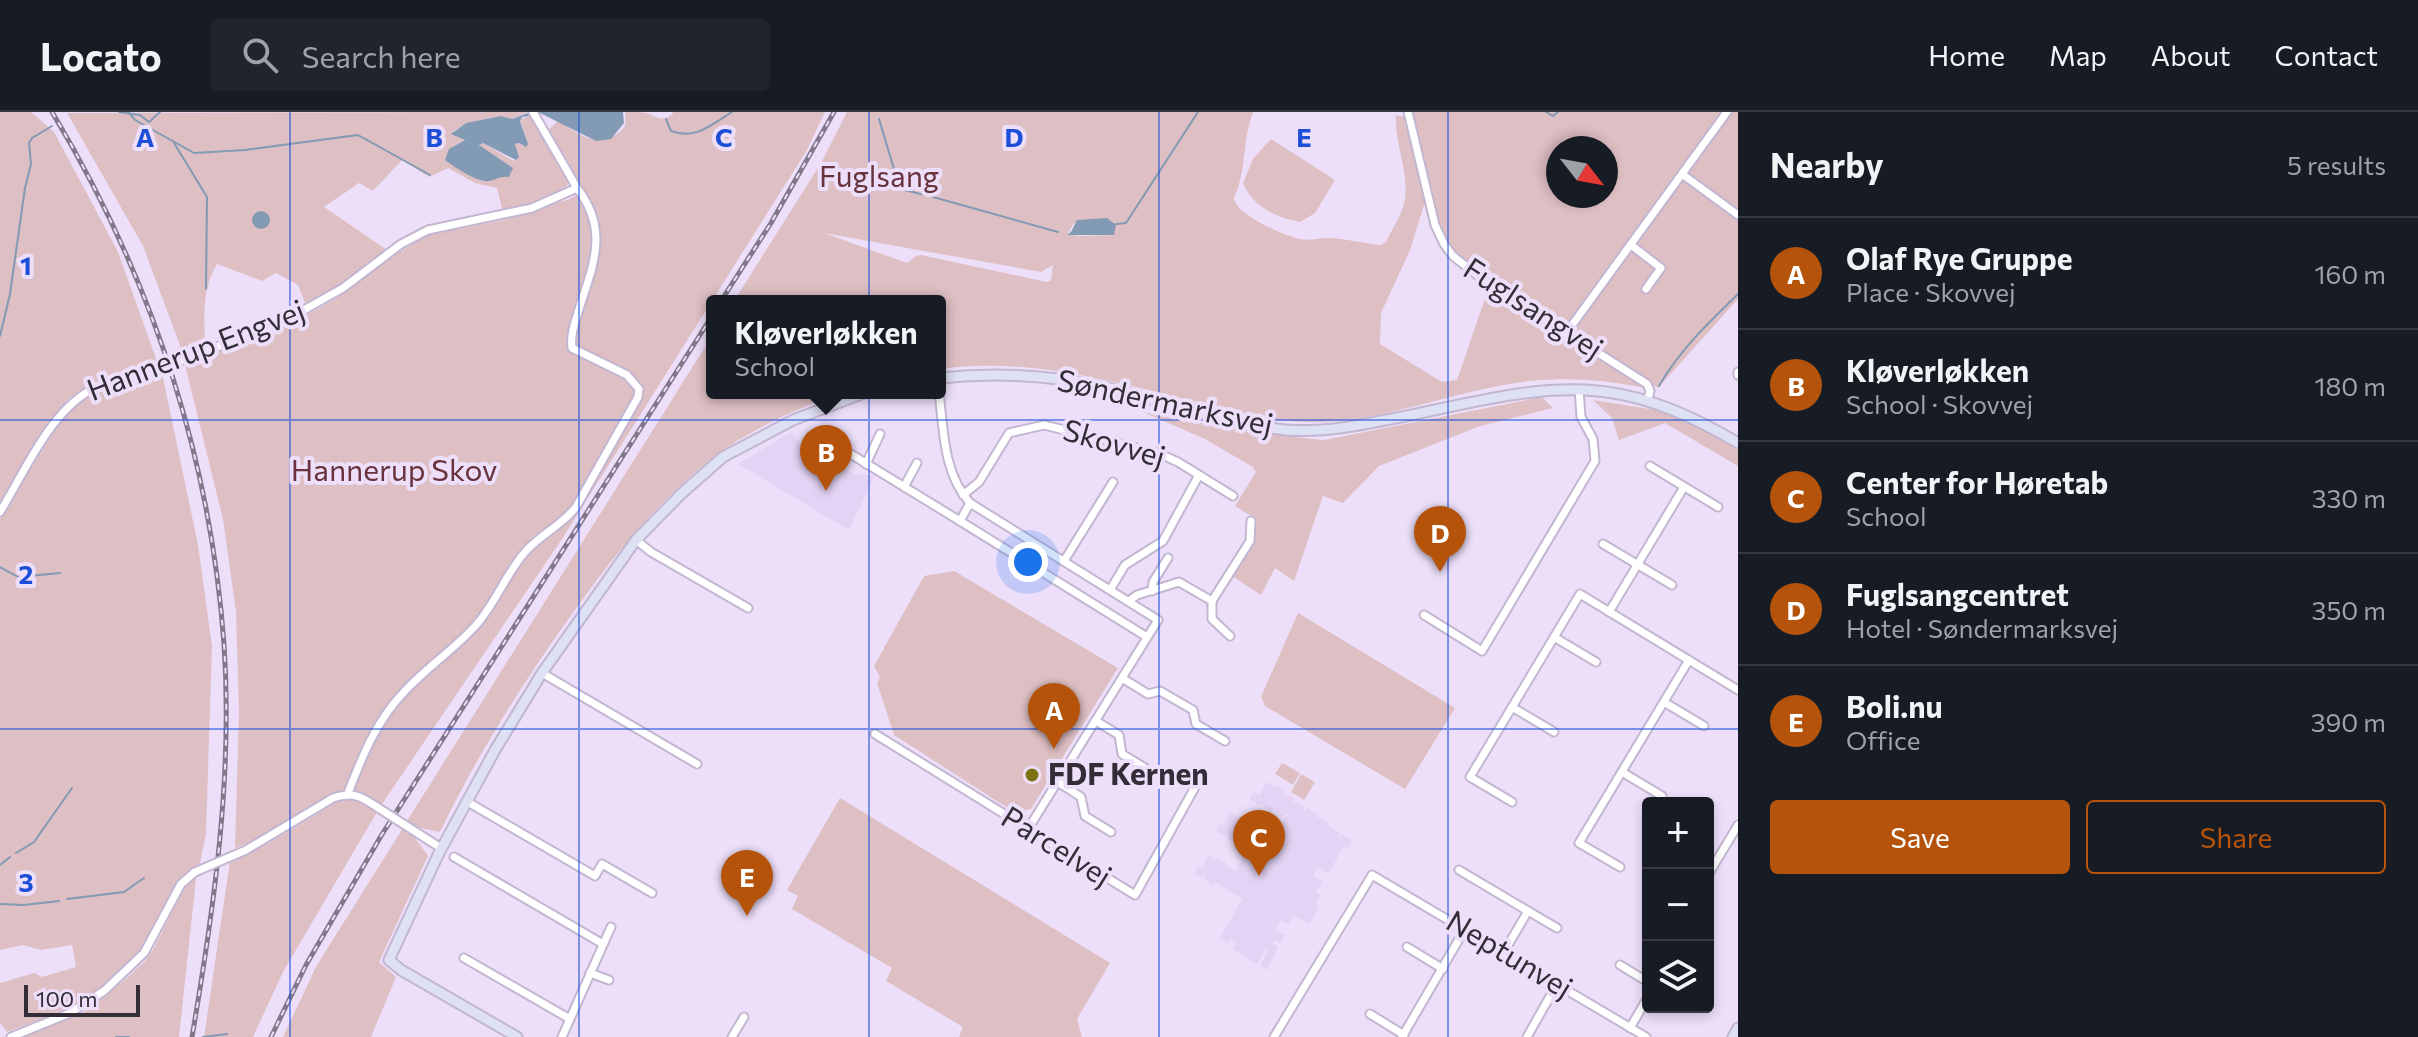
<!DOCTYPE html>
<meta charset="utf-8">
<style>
body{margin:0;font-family:Commissioner,sans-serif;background:#20242c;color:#f1f3f6}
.controls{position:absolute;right:24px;bottom:24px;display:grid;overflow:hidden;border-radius:8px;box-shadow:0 4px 12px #0003}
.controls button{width:72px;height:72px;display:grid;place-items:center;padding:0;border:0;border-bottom:2px solid #363941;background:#171b24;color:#f1f3f6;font:40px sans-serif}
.compass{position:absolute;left:1546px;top:24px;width:72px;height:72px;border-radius:50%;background:#171b24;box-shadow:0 4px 12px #0003;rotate:121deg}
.scale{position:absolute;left:24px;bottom:20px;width:116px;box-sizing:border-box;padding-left:8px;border:4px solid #322d37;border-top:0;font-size:22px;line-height:28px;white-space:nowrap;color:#322d37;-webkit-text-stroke:6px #eddffa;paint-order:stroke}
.you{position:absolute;left:1028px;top:450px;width:28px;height:28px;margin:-20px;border:6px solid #fff;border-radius:50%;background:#1a73e8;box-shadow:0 0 0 12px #1a73e833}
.badge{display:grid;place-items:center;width:52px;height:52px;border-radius:50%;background:#b45309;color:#fff;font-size:26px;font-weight:700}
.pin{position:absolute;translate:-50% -66px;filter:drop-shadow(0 2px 4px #0008)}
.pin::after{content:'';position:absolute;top:42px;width:28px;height:24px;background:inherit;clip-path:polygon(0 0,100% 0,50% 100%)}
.popup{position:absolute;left:706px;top:183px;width:240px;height:104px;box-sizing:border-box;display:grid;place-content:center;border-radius:8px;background:#171b24;filter:drop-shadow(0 2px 6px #0005);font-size:26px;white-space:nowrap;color:#9ea1a6}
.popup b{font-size:30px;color:#f1f3f6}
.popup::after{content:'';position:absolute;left:50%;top:100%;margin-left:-16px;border:16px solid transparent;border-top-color:#171b24}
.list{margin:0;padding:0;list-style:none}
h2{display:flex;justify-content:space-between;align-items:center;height:104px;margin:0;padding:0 32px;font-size:34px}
h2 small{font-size:26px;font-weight:400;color:#9ea1a6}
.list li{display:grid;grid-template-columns:52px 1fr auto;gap:24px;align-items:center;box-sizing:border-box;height:112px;padding:0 32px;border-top:2px solid #363941}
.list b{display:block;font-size:30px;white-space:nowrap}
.list p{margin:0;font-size:26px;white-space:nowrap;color:#9ea1a6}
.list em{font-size:26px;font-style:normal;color:#9ea1a6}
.actions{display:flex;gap:16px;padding:24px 32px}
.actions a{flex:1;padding:18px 0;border:2px solid #b45309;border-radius:8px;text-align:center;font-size:28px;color:#b45309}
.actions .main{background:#b45309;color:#fff}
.icon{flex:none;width:44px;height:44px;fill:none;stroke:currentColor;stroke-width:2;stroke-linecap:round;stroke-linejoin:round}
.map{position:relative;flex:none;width:1738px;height:925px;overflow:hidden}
header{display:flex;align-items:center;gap:48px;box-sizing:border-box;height:112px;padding:0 40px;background:#171b24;border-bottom:2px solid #363941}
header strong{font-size:38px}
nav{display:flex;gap:44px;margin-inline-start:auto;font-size:28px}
.search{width:560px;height:72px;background:#20242c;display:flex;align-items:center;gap:20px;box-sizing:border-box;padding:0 28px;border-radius:8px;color:#9ea1a6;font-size:30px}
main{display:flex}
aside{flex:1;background:#171b24}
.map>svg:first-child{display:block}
.built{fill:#e4d3f4}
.green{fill:#debfc3;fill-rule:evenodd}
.water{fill:#829ab3}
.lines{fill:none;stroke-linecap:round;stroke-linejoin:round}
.stream{stroke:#829ab3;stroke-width:2}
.street-casing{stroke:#c3b6d0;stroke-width:11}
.secondary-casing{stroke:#c3b6d0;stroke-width:13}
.street{stroke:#fff;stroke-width:7}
.secondary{stroke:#dee0f3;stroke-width:9}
.rail-casing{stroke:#817889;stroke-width:5}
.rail{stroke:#eddffa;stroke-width:2;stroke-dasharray:6;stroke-linecap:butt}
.street-bridge-casing{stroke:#c3b6d0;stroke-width:11;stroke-linecap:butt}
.street-bridge{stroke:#fff;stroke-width:7}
.grid{fill:none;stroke:#1d4ed8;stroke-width:2;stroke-opacity:0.55}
.poi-dot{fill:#7e7111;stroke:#eddffa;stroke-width:3}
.labels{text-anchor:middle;stroke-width:8;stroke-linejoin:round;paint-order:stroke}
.park-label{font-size:30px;fill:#68333d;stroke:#eddffa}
.street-label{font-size:30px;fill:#322d37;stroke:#eddffa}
.poi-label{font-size:30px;font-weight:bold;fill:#322d37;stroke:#eddffa;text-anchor:start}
.grid-label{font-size:26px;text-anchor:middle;font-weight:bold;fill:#1d4ed8;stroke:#eddffa;stroke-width:8;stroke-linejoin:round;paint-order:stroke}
</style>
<header>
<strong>Locato</strong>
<div class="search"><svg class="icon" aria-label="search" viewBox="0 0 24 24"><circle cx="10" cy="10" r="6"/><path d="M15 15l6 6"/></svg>Search here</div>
<nav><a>Home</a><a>Map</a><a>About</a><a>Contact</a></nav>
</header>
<main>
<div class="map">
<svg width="1738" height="925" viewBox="0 0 1738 925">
<rect width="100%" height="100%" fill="#eddffa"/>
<!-- built -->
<g class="built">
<polygon points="791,320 801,332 834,352 856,363 875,363 849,418 738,352"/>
<polygon points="1266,670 1273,674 1273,678 1276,673 1285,678 1283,685 1286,682 1294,686 1292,692 1295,690 1304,695 1304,699 1307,696 1318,702 1316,706 1319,705 1330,711 1329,714 1339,720 1338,724 1342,722 1353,728 1348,736 1342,733 1343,736 1328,762 1318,756 1313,764 1323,770 1316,780 1321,783 1316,792 1320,794 1310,812 1293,804 1289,812 1280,808 1276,818 1285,823 1280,831 1275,828 1273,831 1278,835 1267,858 1260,854 1268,838 1266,837 1257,852 1233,837 1236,831 1230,827 1228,831 1220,826 1242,787 1215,770 1213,773 1205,768 1205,764 1202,766 1194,761 1198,755 1202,756 1208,742 1216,749 1218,746 1226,751 1225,757 1228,754 1236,759 1243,742 1246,743 1251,733 1247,735 1237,728 1235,731 1227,726 1228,722 1224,724 1216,719 1220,712 1224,714 1230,700 1238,706 1240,704 1248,709 1246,714 1250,712 1258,717 1274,732 1272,728 1276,721 1280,722 1277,718 1286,704 1290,704 1286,701 1283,705 1274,697 1272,700 1263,695 1263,691 1261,694 1249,687 1254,680 1260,683"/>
</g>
<!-- green -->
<g class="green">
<polygon points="0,0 31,0 54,20 118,140 158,252 91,272 66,289 0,394"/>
<path d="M528,0L512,7L501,4L466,11L453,20L465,28L452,35L445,48L483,69L513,56L480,35V31H483L514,49L519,45L515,32L519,31L523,34L528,32L520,7L530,4L567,64L568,72L562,80L503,100L497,76L475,71L448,56L429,65L402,48L373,79L359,71L324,95L387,138L324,183L305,191L298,173L276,161L262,169L217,152C202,177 204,204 205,233L184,244L143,134L67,1Z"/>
<path d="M625,0C632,0 641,0 647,1C659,6 661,10 673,2L672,0H825L807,38L562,427L382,692L354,679L342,678L260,726L235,736L239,601L236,500L223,407L185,253L294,210L335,187L395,142L431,122L500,109L570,87L584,78L549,17L558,9C581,22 592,36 617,22C627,15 626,12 625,0Z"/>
<path d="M847,0H1253C1242,29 1247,58 1234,86C1236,103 1283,123 1299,127C1310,129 1320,126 1330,126C1347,127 1364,131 1380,133L1386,130C1392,117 1403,101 1405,87C1409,59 1394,31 1396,3L1404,5L1406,9L1425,90L1410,138L1381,201L1380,232L1442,270L1457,268L1489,175L1645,276C1607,268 1569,265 1530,269C1456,277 1385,311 1310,310C1270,310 1230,299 1191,289C1108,268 1026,245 940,257V189H734L821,51ZM1074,111L1114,123L1078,124L1068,122ZM824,121L1041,160L1053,153L1051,168L1047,170L921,143L916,144L907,151Z"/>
<path d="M1412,0H1738V187L1658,276L1485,165L1455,141L1439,115ZM1558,36H1606V84H1558Z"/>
<path d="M1271,27L1335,68L1315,101L1300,110C1275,105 1253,95 1243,71L1253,47Z"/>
<path d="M712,224V281H838C793,299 748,318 710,348C651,395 608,451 565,512C519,577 475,647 440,720L417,715L407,709Z"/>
<path d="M162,261L198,433L212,534L206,722L200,751C168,774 164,807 142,837C110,883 56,901 7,920L0,911V871L34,861L42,865L76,855L72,833L41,838L23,833L0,838V407L67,298L89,282Z"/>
<path d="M1542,285L1553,296L1480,314L1379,354L1343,391L1323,384L1294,469L1275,456L1261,483L1232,464C1244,444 1259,429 1253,405L1235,394L1256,360L1253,355L1205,327L1143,300L1254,321L1324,328Z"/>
<polygon points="1593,288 1662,299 1688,309 1738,338 1738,354 1665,311 1619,328 1612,306"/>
<polygon points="954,459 1118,556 1031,697 1014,700 894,623 877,571 880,565 874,554 924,464"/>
<polygon points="1298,501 1455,596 1405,677 1265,594 1261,585"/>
<polygon points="1282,651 1300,661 1293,673 1275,662"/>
<polygon points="1301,662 1315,670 1304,688 1291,680"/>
<polygon points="344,686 362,689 377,700 283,860 253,925 204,925 230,749 264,734"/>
<polygon points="840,686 1110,851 1077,907 1082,925 959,925 963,915 886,869 892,856 792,797 798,784 787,778"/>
<polygon points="403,716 412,722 428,744 379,850 396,865 371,925 283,925 317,853"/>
<polygon points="196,767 179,925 22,925 86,899 126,867 145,849 154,836 184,776 190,768"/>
</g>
<!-- water -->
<g class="water">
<polygon points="538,0 623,0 624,11 611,27 596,29"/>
<path d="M528,1L530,4L522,5L520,9L528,32L526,35L519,31L515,32L519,45L516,48L483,31L479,33L513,56L509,65C499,64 497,68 489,69C478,71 453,54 445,48L449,37L465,28L451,22L466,11L501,4L512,7Z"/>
<circle cx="261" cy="108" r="9"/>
<polygon points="1107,106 1116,113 1114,123 1067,123 1071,120 1077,108"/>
</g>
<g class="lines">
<!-- stream -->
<g class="stream">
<polyline points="119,0 140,3 149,10 160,0"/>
<polyline points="1546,0 1553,4 1558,0"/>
<polyline points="129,1 135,8 194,41 245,38 358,23 430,63"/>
<path d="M666,7L671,19C696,28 711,13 732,0"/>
<polyline points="879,7 900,77 925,83"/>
<polyline points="174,31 207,85 206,177"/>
<polyline points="933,85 1058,120"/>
<polyline points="1116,112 1126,111 1198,0"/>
<polyline points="0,224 10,182 25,76 31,52 29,31 32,26 52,14"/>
<path d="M1659,274C1679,239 1709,210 1738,182"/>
<polyline points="0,455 18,465 60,461"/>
<polyline points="16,741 34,730 72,676"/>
<polyline points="0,753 10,745"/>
<polyline points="67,787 124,780 144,766"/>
<polyline points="0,792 24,793 59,789"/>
<polyline points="116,925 129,925"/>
<polyline points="203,925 227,922"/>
</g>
<!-- street casing -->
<g class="street-casing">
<g id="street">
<polyline points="1408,0 1435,113 1444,132 1453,144 1482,167 1647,272 1650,279 1648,287"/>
<polyline points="1682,62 1738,103"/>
<polyline points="1631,133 1661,156 1646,177"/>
<polyline points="1567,220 1727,0"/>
<polyline points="1738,260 1738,263"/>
<path d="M939,281C944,319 943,361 970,391L1158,508L1028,717"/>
<polyline points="836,333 960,409 970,391"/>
<polyline points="866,352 880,322"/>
<polyline points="1650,354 1718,395"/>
<polyline points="904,375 917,351"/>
<polyline points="963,383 979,370 1009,321 1044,313 1158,341 1178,350 1233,384"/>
<path d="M0,400C24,361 49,302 89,279L178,250L286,208L343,176L401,132L428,118L532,96L577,76L533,0"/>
<polyline points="960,409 1147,525"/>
<polyline points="636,428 651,440 748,496"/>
<polyline points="1603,432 1672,473"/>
<polyline points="1064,449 1113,370"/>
<polyline points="1110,478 1125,453 1163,429 1199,363"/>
<polyline points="1152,479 1153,470 1168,446"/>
<polyline points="1129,489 1137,483 1179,470 1212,489 1212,507 1230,524"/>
<polyline points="1212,489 1250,429 1251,409"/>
<polyline points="1609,500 1684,375"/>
<polyline points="1424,503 1482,539 1595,349 1593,327 1581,305 1579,277"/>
<polyline points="1554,525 1596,550"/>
<polyline points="542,561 697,652"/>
<polyline points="1122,566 1148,582 1160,579 1193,598 1196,612 1225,629"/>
<polyline points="1664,590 1704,614"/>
<polyline points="1512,595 1554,620"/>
<polyline points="1096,609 1119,623 1122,642 1150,659"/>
<polyline points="875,622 1135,783 1194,677"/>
<polyline points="1622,660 1662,684"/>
<polyline points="1058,670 1081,685 1085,704 1111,720"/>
<path d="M348,681C362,645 377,607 405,579C427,555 455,537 477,512C496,490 506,462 525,440C541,422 561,414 576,395L638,285L639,277L627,263L572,236C570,221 576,208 580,194C595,149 608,116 577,76"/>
<polyline points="466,689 595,764 602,752 652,781"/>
<polyline points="1512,690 1470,665 1580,482 1738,578"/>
<polyline points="419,722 441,736"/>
<path d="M246,738L333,686C355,679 362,685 380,697"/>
<polyline points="454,745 603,832"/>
<polyline points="1620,755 1579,731 1689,548"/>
<polyline points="1459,758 1528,799 1504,840"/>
<polyline points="1708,763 1738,713"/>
<polyline points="1528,799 1557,816"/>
<polyline points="1407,835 1443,857"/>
<polyline points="464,846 570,907"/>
<polyline points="1620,853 1648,870"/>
<polyline points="590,861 609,868"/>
<polyline points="1370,902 1404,923"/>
<polyline points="1630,916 1648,885"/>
<polyline points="11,925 70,901 104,879 144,841 181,772 195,760"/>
<polyline points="562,925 611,815"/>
<polyline points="732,925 744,905"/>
<polyline points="1274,925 1372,763 1646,925"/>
<polyline points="1402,925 1465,817"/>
<polyline points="1527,925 1557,872"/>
</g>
</g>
<!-- secondary casing -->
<g class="secondary-casing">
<g id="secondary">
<path d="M940,266C997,260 1053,263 1109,276C1167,290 1226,312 1286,318C1327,321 1366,312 1406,304C1544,275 1609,254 1738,331"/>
<polyline points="517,925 401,858 389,848 439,741 495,638 542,561 636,428 681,382 723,345 793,308 864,281"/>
<polyline points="1733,925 1738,916"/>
</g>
</g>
<!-- street -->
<use href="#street" class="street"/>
<!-- secondary -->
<use href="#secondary" class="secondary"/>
<!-- rail casing -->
<g class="rail-casing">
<g id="rail">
<path d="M52,0C150,163 210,342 224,532C233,663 214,796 192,925"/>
<polyline points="721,189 771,111 834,0"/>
<polyline points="271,925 306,853 381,724 712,204"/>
</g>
</g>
<!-- rail -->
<use href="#rail" class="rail"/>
<!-- street-bridge casing -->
<g class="street-bridge-casing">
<g id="street-bridge">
<polyline points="380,697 419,722"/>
<polyline points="195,760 246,738"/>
</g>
</g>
<!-- street-bridge -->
<use href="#street-bridge" class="street-bridge"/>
</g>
<!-- grid -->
<path class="grid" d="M290,0V925M579,0V925M869,0V925M1159,0V925M1448,0V925M0,308H1738M0,617H1738"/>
<!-- markers -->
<circle class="poi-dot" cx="1032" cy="663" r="8"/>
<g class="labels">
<!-- park labels -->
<g class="park-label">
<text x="879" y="75">Fuglsang</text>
<text x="394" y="369">Hannerup Skov</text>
</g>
<!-- street labels -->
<g class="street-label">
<text transform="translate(1533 197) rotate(33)" y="10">Fuglsangvej</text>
<text transform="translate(196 239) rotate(-21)" y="10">Hannerup Engvej</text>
<text transform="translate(1165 291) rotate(12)" y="10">Søndermarksvej</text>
<text transform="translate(1114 332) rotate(16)" y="10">Skovvej</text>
<text transform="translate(1056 735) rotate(32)" y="10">Parcelvej</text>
<text transform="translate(1509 843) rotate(31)" y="10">Neptunvej</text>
</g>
<!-- poi labels -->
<g class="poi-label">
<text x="1048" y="673">FDF Kernen</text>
</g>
</g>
<g class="grid-label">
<text x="145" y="35">A</text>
<text x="434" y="35">B</text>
<text x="724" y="35">C</text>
<text x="1014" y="35">D</text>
<text x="1304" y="35">E</text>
<text x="26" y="163">1</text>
<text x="26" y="472">2</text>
<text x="26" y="780">3</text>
</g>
</svg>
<div class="controls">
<button>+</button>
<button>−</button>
<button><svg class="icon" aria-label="layers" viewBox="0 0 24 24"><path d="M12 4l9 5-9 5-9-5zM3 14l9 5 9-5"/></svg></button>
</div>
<svg class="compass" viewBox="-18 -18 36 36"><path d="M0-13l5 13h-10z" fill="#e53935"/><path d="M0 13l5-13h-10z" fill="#9ea1a6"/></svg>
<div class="scale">100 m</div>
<div class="you"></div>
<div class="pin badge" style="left:1054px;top:637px">A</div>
<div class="pin badge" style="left:826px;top:379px">B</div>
<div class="popup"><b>Kløverløkken</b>School</div>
<div class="pin badge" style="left:1259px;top:764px">C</div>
<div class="pin badge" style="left:1440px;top:460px">D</div>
<div class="pin badge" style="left:747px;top:804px">E</div>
</div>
<aside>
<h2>Nearby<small>5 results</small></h2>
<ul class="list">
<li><span class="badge">A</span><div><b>Olaf Rye Gruppe</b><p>Place · Skovvej</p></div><em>160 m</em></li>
<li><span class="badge">B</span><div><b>Kløverløkken</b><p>School · Skovvej</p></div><em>180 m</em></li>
<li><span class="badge">C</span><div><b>Center for Høretab</b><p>School</p></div><em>330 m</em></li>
<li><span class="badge">D</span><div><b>Fuglsangcentret</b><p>Hotel · Søndermarksvej</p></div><em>350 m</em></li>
<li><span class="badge">E</span><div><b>Boli.nu</b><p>Office</p></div><em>390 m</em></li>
</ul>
<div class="actions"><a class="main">Save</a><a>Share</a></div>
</aside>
</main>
